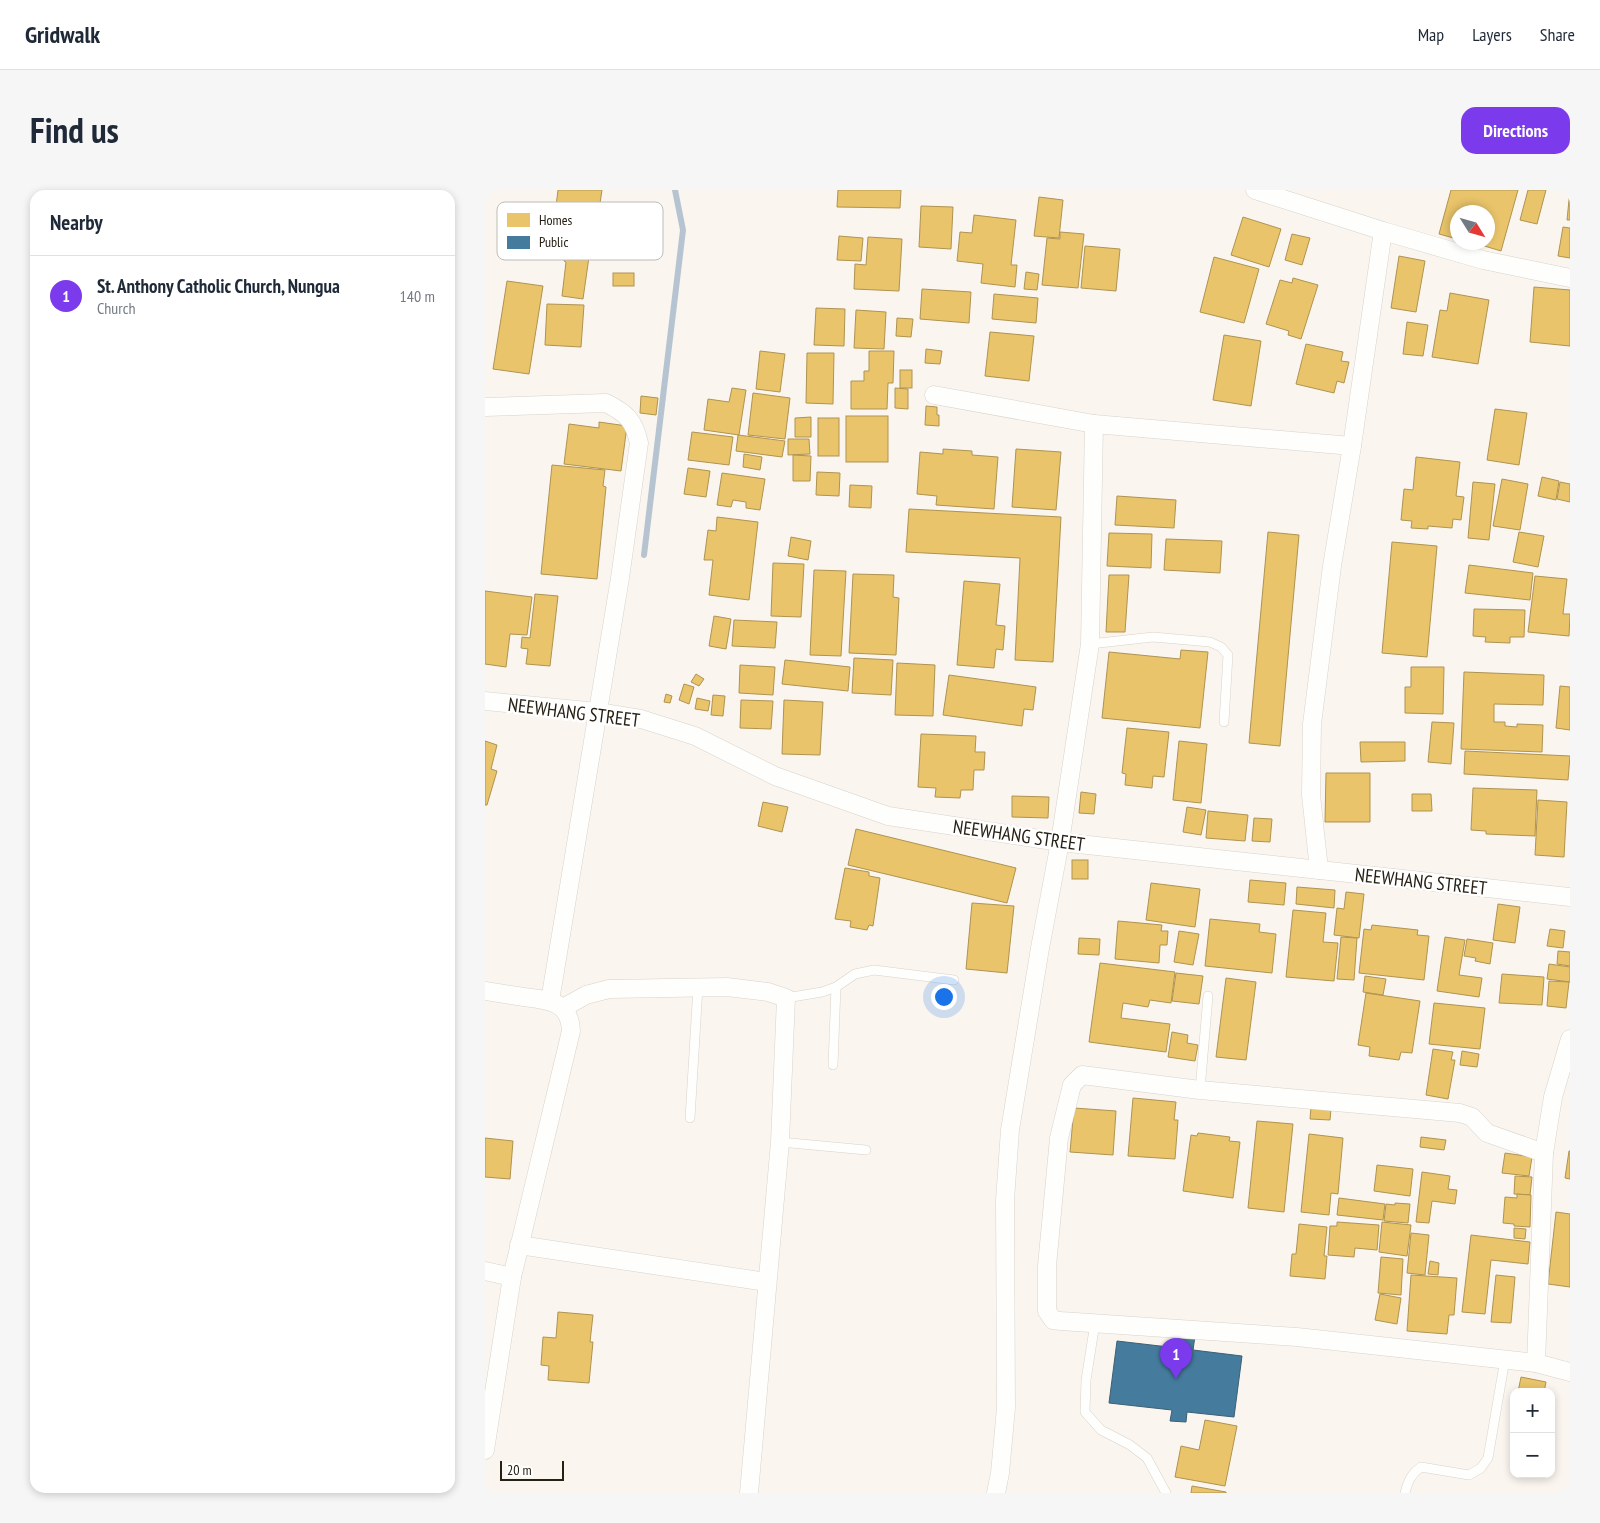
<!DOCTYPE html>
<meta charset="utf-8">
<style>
body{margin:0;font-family:"PT Sans Narrow",sans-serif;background:#f6f6f7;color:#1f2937}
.controls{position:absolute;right:15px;bottom:15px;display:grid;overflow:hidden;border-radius:10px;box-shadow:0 2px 8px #0003}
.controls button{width:45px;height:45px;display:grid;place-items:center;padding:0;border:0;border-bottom:1px solid #e0e1e3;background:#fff;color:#1f2937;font:25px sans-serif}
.compass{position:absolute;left:965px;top:15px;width:45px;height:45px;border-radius:50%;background:#fff;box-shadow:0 2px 8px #0003;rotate:127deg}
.scale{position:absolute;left:15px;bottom:12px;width:64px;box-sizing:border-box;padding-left:5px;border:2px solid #272014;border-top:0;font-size:14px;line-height:18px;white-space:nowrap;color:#272014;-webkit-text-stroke:4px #fff;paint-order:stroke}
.you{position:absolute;left:458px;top:806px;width:18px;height:18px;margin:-12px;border:4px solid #fff;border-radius:50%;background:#1a73e8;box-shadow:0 0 0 8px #1a73e833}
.badge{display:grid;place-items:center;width:32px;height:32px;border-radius:50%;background:#7c3aed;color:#fff;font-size:16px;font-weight:700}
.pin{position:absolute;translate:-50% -41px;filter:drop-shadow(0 1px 2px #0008)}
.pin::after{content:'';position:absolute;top:26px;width:18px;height:15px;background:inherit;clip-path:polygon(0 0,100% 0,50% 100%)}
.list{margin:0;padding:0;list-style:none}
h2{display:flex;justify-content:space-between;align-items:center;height:65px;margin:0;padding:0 20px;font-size:21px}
h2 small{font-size:16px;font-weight:400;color:#747a83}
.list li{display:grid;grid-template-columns:32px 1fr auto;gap:15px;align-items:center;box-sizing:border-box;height:80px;padding:0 20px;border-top:1px solid #e0e1e3}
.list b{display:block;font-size:19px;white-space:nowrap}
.list p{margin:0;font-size:16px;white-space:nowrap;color:#747a83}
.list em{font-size:16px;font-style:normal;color:#747a83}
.map{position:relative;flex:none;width:1085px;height:1303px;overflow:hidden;border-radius:15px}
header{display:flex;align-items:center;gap:30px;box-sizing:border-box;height:70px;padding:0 25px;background:#fff;border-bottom:1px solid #e0e1e3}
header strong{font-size:24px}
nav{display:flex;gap:28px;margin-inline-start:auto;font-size:18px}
.intro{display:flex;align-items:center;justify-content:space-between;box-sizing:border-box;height:120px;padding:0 30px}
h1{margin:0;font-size:35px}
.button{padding:12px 22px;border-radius:15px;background:#7c3aed;color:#fff;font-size:18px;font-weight:700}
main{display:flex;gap:30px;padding:0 30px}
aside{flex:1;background:#fff;border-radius:15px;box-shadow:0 2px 8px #0003}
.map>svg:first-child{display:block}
.homes{fill:#e9c46a;stroke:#af9350}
.public{fill:#457b9d;stroke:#3c6074}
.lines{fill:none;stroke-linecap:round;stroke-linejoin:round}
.stream{stroke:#b6c4d2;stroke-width:6}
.lane-casing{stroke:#d8d2ca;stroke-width:10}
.street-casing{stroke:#d8d2ca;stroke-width:19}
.lane{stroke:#fefefd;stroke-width:9}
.street{stroke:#fefefd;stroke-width:18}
.labels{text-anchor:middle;stroke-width:5;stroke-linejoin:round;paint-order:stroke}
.street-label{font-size:19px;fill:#272014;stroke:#fff}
.key{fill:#fff;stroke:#bebcb8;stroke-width:1}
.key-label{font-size:14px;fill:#272014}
</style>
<header>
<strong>Gridwalk</strong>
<nav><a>Map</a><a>Layers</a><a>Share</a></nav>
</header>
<div class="intro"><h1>Find us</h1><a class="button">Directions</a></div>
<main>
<aside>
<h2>Nearby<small></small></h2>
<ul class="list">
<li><span class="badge">1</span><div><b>St. Anthony Catholic Church, Nungua</b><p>Church</p></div><em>140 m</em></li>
</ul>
</aside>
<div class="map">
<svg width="1085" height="1303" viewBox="0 0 1085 1303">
<rect width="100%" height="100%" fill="#faf5ef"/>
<!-- homes -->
<g class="homes">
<polygon points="73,0 117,0 114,20 71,16"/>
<polygon points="353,0 416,0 415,18 352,17"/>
<polygon points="966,0 1033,0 1016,61 986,52 1002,52 1002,22 972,22 972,49 954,44"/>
<polygon points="1043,0 1061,0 1052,34 1035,30"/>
<polygon points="1085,0 1085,30 1082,30"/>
<polygon points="554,7 578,10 574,48 549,46"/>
<polygon points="436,16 468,17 466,59 434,57"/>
<polygon points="489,25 531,30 526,75 532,75 530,97 496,93 498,74 472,71 475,42 487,43"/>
<polygon points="758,27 796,39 784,77 746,65"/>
<polygon points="1078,37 1085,38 1085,68 1073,66"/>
<polygon points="575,42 599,44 593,98 557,95 562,48 575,49"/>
<polygon points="83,43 107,46 98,109 77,106 81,72 79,71"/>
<polygon points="807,44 825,48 817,75 800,70"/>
<polygon points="354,46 378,48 376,71 352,70"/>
<polygon points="383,47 417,49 414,101 369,99 370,74 381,75"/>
<polygon points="600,56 635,59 631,101 596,98"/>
<polygon points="914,66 940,71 931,122 906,118"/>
<polygon points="729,67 774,79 759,133 715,122"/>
<polygon points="541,82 554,84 552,100 539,99"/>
<rect x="128" y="83" width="21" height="13"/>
<polygon points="808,88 833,95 816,149 803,145 804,141 781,134 795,90 807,93"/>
<polygon points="22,91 58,96 44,184 8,179"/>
<polygon points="1049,97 1085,100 1085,156 1045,152"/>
<polygon points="437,99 486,102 484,133 435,129"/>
<polygon points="965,103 1004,110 993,174 947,167 955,120 962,121"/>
<polygon points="509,104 553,108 551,133 507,129"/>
<polygon points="62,114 99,115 96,157 60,155"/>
<polygon points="331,118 360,119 359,156 329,155"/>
<polygon points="371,120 401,122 399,159 369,158"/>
<polygon points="412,128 428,129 426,147 411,146"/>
<polygon points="922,132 943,135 938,166 918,164"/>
<polygon points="505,142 549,146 544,191 500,186"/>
<polygon points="739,145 776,151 766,216 728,210"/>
<polygon points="821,154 858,162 856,171 864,172 859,193 852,191 849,203 811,194"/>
<polygon points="441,159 457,161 455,174 440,173"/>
<polygon points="275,161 300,164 295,202 271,199"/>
<polygon points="384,161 409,161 408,193 403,193 402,219 366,219 366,191 379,191 379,181 384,181"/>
<polygon points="322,163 349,163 348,214 321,213"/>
<rect x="415" y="180" width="12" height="18"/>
<polygon points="247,198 261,200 254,245 219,240 223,209 244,212"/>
<polygon points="410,198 423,199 423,219 410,218"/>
<polygon points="268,203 305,208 300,249 263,245"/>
<polygon points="156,206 173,208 171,225 155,223"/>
<polygon points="441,216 452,217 452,225 454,225 454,236 440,235"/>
<polygon points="1010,219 1042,223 1034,275 1002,270"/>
<rect x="361" y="226" width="42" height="46"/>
<polygon points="326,227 326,247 310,247 310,228"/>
<rect x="333" y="228" width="21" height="38"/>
<polygon points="114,232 142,236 136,281 79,274 84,234 114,238"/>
<polygon points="207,242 248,247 244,275 203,270"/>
<polygon points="253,245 300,251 297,267 251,261"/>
<polygon points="303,249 324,249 325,264 303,265"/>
<polygon points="458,259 487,261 487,265 513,267 509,319 451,315 452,306 432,304 435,262 458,264"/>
<polygon points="531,259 576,262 571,320 527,317"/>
<polygon points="259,264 277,267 275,280 258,277"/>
<polygon points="308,265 326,266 325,291 308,291"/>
<polygon points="931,267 975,272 971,306 979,307 976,330 968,329 967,338 943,336 943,339 926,338 927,331 916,330 919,299 928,300"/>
<polygon points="67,275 120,280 118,296 121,297 112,389 56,384"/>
<polygon points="203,278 225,281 221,307 199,304"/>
<polygon points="332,282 355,283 354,306 331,305"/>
<polygon points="237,283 280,289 275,320 261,318 261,312 248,310 246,317 232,315"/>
<polygon points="1057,287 1074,291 1071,310 1053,306"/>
<polygon points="1017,289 1043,294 1035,340 1008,336"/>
<polygon points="988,292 1010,294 1004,350 983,348"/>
<polygon points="1075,292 1085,294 1085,312 1072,309"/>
<polygon points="365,295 387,296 386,318 364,317"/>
<polygon points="632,306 691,310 689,338 630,335"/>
<polygon points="424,319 576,327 568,472 530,470 535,368 421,362"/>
<polygon points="232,327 273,332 264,410 224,405 228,370 219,370 223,340 231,341"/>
<polygon points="783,342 814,345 795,556 764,553"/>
<polygon points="1034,342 1059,346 1053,377 1028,372"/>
<polygon points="624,343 667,344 666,378 622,376"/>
<polygon points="306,347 326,351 323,370 303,366"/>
<polygon points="681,349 737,351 735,383 679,380"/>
<polygon points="907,352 952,356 942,467 897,463"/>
<polygon points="288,373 319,374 316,427 286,426"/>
<polygon points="984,375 1048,383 1045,410 980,403"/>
<polygon points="329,380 361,381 356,466 325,465"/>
<polygon points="368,384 409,385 408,407 414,408 411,465 364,463"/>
<polygon points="624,385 644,385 640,442 621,442"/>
<polygon points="1050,386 1082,389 1078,424 1085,424 1084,446 1043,442"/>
<polygon points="479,391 515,394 511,435 520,436 518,460 511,459 509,478 472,475"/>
<polygon points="0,401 47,407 42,445 25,444 21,477 0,474"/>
<polygon points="50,404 73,406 65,476 41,474 43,459 36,458 37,447 45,448"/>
<polygon points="989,419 1040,420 1039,447 1025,447 1025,453 1000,452 1001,447 988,446"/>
<polygon points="229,426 246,429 241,459 224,456"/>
<polygon points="249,430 292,432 290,458 247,456"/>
<polygon points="696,460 723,462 715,538 617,528 624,462 695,469"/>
<polygon points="369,468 408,470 406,505 367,503"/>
<polygon points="300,470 365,477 363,501 297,494"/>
<polygon points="412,473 450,475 448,526 410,525"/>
<polygon points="255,475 290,477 288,505 254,503"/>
<polygon points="926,477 959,477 958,524 920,523 920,497 926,497"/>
<polygon points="979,482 1059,485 1058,515 1009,514 1009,532 1020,532 1020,536 1032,537 1032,534 1058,535 1057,562 976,559"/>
<polygon points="211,484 219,489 214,496 206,492"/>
<polygon points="464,485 551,497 548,520 539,519 537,536 458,525"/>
<polygon points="199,494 209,497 204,514 194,510"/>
<polygon points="1075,496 1085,497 1085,540 1071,538"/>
<polygon points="181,504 187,506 185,513 179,512"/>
<polygon points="228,505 240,506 238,526 226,525"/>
<polygon points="212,508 225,511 223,521 210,519"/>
<polygon points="256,510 288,511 286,539 255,538"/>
<polygon points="299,510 338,512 335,565 297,564"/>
<polygon points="947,532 969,533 966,574 943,572"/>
<polygon points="642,538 684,542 679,587 668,586 667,598 640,595 641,584 637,583"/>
<polygon points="436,544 491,546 490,562 500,562 499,580 489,580 488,600 476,600 475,608 450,607 451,598 433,597"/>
<polygon points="0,551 12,555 6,579 12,581 2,615 0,615"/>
<polygon points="694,551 722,554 716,613 688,610"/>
<polygon points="875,552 920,552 920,571 876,572"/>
<polygon points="980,561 1085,566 1083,590 979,584"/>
<polygon points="841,583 885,583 885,632 840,632"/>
<polygon points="988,598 1052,600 1050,646 1001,644 1001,641 986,640"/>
<polygon points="596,602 611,604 609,624 594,623"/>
<polygon points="927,604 946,604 947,621 927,621"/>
<polygon points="527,606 564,607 563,628 527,627"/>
<polygon points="1053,610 1082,612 1079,667 1050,665"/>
<polygon points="278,612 303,617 297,642 273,636"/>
<polygon points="702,617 721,620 716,645 698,642"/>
<polygon points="723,621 763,625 760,651 721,648"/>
<polygon points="769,628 787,629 785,652 767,651"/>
<polygon points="371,639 531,678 522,713 363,675"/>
<rect x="587" y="670" width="16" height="19"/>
<polygon points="360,678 384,682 384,686 395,688 388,736 384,735 382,740 365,737 366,731 350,729"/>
<polygon points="765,690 801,693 799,715 763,712"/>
<polygon points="666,693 715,699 710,737 661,730"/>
<polygon points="812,697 850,700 849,718 811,714"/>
<polygon points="861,702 879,704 874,748 849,745 852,718 859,719"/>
<polygon points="487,713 529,716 522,783 481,779"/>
<polygon points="1013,714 1035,717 1030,753 1008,750"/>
<polygon points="808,720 841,723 838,752 853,753 849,791 801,787"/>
<polygon points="725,729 775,734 774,742 791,744 787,783 720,776"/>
<polygon points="633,731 677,735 676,741 683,741 682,755 675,755 674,773 630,769"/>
<polygon points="887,735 933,740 932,745 944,746 939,790 874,783 879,739 886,740"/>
<polygon points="1065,739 1080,741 1078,758 1062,756"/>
<polygon points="694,741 714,744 708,775 689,772"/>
<polygon points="856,747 872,748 869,790 852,789"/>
<polygon points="960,747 980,750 974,785 997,788 994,807 952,801"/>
<polygon points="594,748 615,749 614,765 593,764"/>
<polygon points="982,749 1008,753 1005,774 990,771 991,768 979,766"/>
<polygon points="1073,761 1085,762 1085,776 1072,774"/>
<polygon points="615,773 690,782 686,813 665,810 663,817 638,813 636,828 685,834 681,862 604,852"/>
<polygon points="1064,774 1085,777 1085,792 1062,789"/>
<polygon points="691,783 718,786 714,814 687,811"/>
<polygon points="1017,784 1059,787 1057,815 1014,813"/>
<polygon points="880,786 901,789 898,805 878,802"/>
<polygon points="741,788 771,792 761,870 731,867"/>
<polygon points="1064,791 1084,792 1081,818 1062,816"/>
<polygon points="881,803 935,811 927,863 916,862 914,870 884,866 885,857 873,855"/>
<polygon points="949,813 1000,818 995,859 944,854"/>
<polygon points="687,842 703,845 702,853 713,855 710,871 683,867"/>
<polygon points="948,859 968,862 966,870 970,870 963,909 941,905"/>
<polygon points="977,861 994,864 992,877 975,875"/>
<polygon points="648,908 691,912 689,930 693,930 690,969 643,966"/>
<polygon points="826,917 846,919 845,930 825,929"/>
<polygon points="589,918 631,921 628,965 585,962"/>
<polygon points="772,931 808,934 799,1022 763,1018"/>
<polygon points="713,943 745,947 744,951 755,952 748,1008 698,1001 706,945 712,946"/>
<polygon points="824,944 858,948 853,1004 846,1003 844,1025 816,1022"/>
<polygon points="936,947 961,950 959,960 935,957"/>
<polygon points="0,948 28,951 25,989 0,987"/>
<polygon points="1084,961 1085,961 1085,989 1080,988"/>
<polygon points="1020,963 1047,967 1044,986 1017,983"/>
<polygon points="892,975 928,979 925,1006 889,1001"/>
<polygon points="937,982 965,986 963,999 972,1000 970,1014 947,1011 944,1033 931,1032"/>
<polygon points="1030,986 1047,987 1045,1005 1029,1004"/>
<polygon points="1032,1004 1046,1005 1045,1037 1029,1036 1029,1034 1018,1033 1020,1007 1032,1008"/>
<polygon points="854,1008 900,1014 898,1030 852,1025"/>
<polygon points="910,1013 925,1014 923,1033 899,1031 901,1014 910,1015"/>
<polygon points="1071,1022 1085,1024 1085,1097 1063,1094"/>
<polygon points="852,1032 894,1035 892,1060 870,1058 869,1067 843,1065 845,1036 852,1036"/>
<polygon points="897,1032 926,1035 922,1066 894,1062"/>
<polygon points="814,1034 842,1037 839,1066 842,1066 840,1089 805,1086 807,1064 811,1064"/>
<polygon points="1029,1038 1041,1039 1040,1049 1029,1048"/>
<polygon points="926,1043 944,1045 940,1085 922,1083"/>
<polygon points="986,1045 1045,1052 1043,1074 1006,1070 1000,1124 977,1122"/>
<polygon points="896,1067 918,1069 916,1105 893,1103"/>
<polygon points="945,1071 954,1073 953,1085 943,1084"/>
<polygon points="926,1085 972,1088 969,1125 964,1125 962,1144 922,1141"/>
<polygon points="1011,1085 1030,1087 1026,1133 1006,1132"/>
<polygon points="895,1104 916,1108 912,1134 890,1130"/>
<polygon points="73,1122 108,1125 105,1152 108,1152 104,1193 63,1190 64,1176 56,1175 58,1147 71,1148"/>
<polygon points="1036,1187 1061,1192 1059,1202 1033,1202"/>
<polygon points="720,1230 752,1236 740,1296 690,1287 696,1256 714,1260"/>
<polygon points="707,1296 741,1302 741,1303 706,1303"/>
</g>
<!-- public -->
<polygon class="public" points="694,1145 710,1146 708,1160 757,1166 749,1227 702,1222 701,1232 685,1231 687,1220 624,1213 632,1151 692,1158"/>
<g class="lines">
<!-- stream -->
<polyline class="stream" points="159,365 198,40 190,0"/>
<!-- lane casing -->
<g class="lane-casing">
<g id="lane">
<polyline points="605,454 668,447 725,452 736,457 743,465 739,532"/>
<polyline points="301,808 337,802 351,797 370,784 389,780 469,790"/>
<polyline points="348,875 351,797"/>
<polyline points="715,900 723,806"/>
<polyline points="205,928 213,797"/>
<polyline points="295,952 381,960"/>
<polyline points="610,1133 601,1190 600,1222 616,1240 645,1255 662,1268 681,1303"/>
<path d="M920,1303C923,1291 926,1284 936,1277L984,1285L996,1278L1003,1268L1020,1169"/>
</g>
</g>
<!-- street casing -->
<g class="street-casing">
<g id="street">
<polyline points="770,0 898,41 998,70 1085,88"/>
<polyline points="449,205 609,234 867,256"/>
<path d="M0,217L121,213C141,223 149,230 154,253L135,388L65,811"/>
<polyline points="0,511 113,522 156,529 210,546 290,586 403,626 575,652 1085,707"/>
<polyline points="834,680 826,605 827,534 847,376 867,256 898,41"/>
<path d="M0,801C13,803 26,805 39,807C63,810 85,811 86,841L27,1087L0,1260"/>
<polyline points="78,818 101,805 124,799 242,797 283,802 301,808 295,952 264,1303"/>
<polyline points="1059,963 1002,943 987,927 975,923 715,900 597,885 587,895 574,948 562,1076 562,1121 568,1130 576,1131 812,1147 1051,1173 1085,1182"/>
<polyline points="34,1055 282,1092"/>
<polyline points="0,1081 27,1087"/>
<polyline points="1051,1173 1059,963 1068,907 1085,849"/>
<polyline points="511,1303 515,1283 521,1218 520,1010 525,940 555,758 575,652 605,454 609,234"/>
</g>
</g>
<!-- lane -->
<use href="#lane" class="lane"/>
<!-- street -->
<use href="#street" class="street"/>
</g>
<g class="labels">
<!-- street labels -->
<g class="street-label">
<text transform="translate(89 522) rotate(7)" y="7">NEEWHANG STREET</text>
<text transform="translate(534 645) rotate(8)" y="7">NEEWHANG STREET</text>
<text transform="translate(936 691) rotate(6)" y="7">NEEWHANG STREET</text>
</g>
</g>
<!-- legend -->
<rect x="12" y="12" width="166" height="58" rx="8" class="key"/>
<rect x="22" y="23" width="23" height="14" fill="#e9c46a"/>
<rect x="22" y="46" width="23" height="13" fill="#457b9d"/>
<g class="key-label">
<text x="54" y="35">Homes</text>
<text x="54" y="57">Public</text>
</g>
</svg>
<div class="controls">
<button>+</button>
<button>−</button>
</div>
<svg class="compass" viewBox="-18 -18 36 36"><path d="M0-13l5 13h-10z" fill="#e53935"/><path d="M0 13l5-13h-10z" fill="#747a83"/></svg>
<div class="scale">20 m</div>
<div class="you"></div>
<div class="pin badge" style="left:691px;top:1189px">1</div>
</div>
</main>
